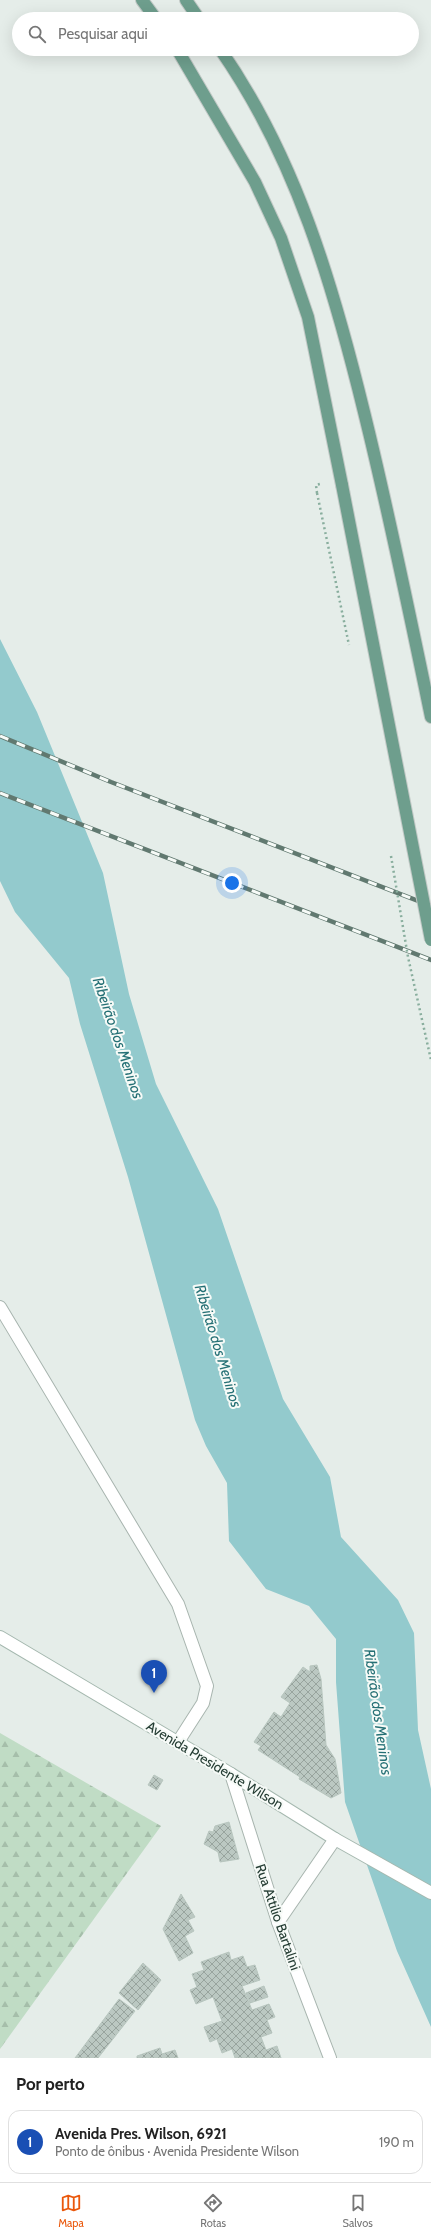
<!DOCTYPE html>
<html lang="pt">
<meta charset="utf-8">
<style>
body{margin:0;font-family:Cabin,sans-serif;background:#f2f2f2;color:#222}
.you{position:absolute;left:232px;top:883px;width:14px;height:14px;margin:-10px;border:3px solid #fff;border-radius:50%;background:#1a73e8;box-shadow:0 0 0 6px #1a73e833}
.badge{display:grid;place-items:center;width:26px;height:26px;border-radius:50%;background:#ea580c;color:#fff;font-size:13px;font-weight:700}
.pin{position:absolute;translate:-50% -33px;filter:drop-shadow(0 1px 2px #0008)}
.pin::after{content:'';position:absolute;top:21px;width:14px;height:12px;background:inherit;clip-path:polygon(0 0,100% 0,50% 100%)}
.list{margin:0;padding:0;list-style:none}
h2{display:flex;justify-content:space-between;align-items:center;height:52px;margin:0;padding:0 16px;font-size:17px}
h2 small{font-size:13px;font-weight:400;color:#767676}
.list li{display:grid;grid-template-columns:26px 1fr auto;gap:12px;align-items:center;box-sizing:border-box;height:64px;margin:0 8px 8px;padding:0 8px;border:1px solid #e0e0e0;border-radius:12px}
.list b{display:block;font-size:15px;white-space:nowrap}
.list p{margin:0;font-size:13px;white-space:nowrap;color:#767676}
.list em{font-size:13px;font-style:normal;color:#767676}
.icon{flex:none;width:22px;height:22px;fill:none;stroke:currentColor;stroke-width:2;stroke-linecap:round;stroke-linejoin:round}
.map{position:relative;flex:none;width:431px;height:2058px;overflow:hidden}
.search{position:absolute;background:#fff;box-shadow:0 4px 16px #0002;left:12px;right:12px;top:12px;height:44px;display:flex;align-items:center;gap:10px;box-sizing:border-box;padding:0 14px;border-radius:22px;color:#767676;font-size:15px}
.sheet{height:124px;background:#fff}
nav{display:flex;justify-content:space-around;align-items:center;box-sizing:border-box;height:56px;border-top:1px solid #e0e0e0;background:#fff;font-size:11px;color:#767676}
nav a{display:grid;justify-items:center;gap:2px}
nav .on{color:#ea580c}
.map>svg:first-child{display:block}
.forest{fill:url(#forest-firs)}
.water{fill:#93cacd}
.building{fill:url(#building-cross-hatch);stroke:#b8c6bf}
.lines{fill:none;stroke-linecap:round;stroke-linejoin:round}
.service-casing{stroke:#a8b5af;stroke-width:14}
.minor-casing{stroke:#a8b5af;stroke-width:14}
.secondary-casing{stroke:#a5b8af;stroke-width:14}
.primary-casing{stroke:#c2c9c6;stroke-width:14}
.path{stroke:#89ae9e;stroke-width:2.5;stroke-dasharray:2 3;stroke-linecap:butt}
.service{stroke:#fff;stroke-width:12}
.minor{stroke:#fff;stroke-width:12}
.secondary{stroke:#fff;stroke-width:12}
.primary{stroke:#6e9e8d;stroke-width:12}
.rail-casing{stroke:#617970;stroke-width:4.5}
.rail{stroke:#f6faf7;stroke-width:3;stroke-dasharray:9;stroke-linecap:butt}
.primary-bridge-casing{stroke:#c2c9c6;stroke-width:14;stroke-linecap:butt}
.path-bridge{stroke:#89ae9e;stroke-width:2.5;stroke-dasharray:2 3;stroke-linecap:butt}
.primary-bridge{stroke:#6e9e8d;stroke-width:12}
.labels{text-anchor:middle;stroke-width:4;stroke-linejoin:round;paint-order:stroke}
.street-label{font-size:14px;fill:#263e35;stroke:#f6faf7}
.water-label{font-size:15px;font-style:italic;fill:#257075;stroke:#f6faf7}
</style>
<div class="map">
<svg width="431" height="2058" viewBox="0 0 431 2058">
<defs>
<pattern id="forest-firs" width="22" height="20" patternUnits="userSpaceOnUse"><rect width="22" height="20" fill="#c0dcc5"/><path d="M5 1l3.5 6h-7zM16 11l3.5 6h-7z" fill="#a5beaa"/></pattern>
<pattern id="building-cross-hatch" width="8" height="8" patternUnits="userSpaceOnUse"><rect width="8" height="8" fill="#bbc8c2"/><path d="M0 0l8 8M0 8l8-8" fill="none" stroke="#98a49e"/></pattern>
</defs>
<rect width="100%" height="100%" fill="#e5ede9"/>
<!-- forest -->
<polygon class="forest" points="0,1733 161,1826 0,2049"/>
<!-- water -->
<polygon class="water" points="0,639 37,712 103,873 129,994 156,1084 218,1209 283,1399 330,1477 341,1537 398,1600 414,1633 418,1730 431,1789 431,2027 397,1951 345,1802 336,1682 336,1639 309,1606 266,1589 229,1541 227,1483 206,1446 195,1420 128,1177 80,1024 69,978 15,912 0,881"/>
<!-- building -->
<g class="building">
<polygon points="317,1665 321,1679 326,1745 335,1759 341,1793 331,1798 299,1779 300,1777 258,1750 261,1746 254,1742 274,1712 281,1717 290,1703 281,1697 303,1667 310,1672 310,1666"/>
<polygon points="154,1775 163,1780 157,1790 148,1785"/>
<polygon points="229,1822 239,1859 220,1862 218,1852 204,1844 209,1831 213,1832 215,1826"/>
<polygon points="181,1894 195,1917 188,1920 194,1931 185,1936 193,1953 179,1961 163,1929"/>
<polygon points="229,1952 231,1960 243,1956 247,1967 255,1965 260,1980 242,1986 252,2010 269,2004 275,2017 267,2020 272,2033 261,2037 266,2050 277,2046 281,2058 235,2058 232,2049 222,2053 217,2039 210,2042 204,2027 222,2021 213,1997 196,2004 190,1990 197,1987 192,1974 204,1970 201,1962"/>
<polygon points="143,1963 161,1980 138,2010 119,1993"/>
<polygon points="264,1986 268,1997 250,2003 246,1993"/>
<polygon points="119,1999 135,2011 98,2058 75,2058"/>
<polygon points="160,2048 162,2054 175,2050 178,2058 137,2058 137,2056"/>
</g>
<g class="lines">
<!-- service casing -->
<g class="service-casing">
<polyline id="service" points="0,1307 178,1604 207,1686 203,1703 178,1742"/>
</g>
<!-- minor casing -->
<g class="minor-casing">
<g id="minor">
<polyline points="231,1774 278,1922 330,2058"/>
<polyline points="278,1922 335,1839"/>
</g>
</g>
<!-- secondary casing -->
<g class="secondary-casing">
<polyline id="secondary" points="0,1637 231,1774 335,1839 431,1893"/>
</g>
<!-- primary casing -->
<g class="primary-casing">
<g id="primary">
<polyline points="142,0 156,19"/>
<polyline points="186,0 199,19"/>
<polyline points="177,49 255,182 281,238 308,317 342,485"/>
<path d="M220,49C296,158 333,285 364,412C389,513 410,615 431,717"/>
</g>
</g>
<!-- path -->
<polyline class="path" points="317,493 316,485 320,484"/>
<!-- service -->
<use href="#service" class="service"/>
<!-- minor -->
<use href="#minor" class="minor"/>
<!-- secondary -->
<use href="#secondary" class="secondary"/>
<!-- primary -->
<use href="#primary" class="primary"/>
<!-- rail casing -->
<g class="rail-casing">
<g id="rail">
<polyline points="0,736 111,782 431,906"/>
<polyline points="0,793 431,960"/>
</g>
</g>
<!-- rail -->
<use href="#rail" class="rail"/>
<!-- primary-bridge casing -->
<g class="primary-bridge-casing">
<polyline id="primary-bridge" points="342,485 431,940"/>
</g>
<!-- path-bridge -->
<g class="path-bridge">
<polyline points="317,493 349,645"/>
<polyline points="391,856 408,957 431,1060"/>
</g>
<!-- primary-bridge -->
<use href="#primary-bridge" class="primary-bridge"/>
</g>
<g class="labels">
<!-- street labels -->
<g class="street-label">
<text transform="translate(215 1765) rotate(31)" y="5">Avenida Presidente Wilson</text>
<text transform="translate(278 1917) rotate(71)" y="5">Rua Attilio Bartalini</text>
</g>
<!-- water labels -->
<g class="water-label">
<text transform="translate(118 1038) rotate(71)" y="5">Ribeirão dos Meninos</text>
<text transform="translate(218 1346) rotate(73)" y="5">Ribeirão dos Meninos</text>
<text transform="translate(378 1712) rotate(82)" y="5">Ribeirão dos Meninos</text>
</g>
</g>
</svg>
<div class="you"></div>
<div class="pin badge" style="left:154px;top:1693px;background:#1a4fb4">1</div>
<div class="search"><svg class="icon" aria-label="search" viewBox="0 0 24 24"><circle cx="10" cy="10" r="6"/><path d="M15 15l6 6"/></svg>Pesquisar aqui</div>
</div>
<section class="sheet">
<h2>Por perto<small></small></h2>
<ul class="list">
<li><span class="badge" style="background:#1a4fb4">1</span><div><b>Avenida Pres. Wilson, 6921</b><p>Ponto de ônibus · Avenida Presidente Wilson</p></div><em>190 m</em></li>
</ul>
</section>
<nav>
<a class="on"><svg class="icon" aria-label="map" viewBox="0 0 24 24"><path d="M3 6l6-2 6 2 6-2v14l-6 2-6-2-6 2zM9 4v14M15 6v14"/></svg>Mapa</a>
<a><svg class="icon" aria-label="directions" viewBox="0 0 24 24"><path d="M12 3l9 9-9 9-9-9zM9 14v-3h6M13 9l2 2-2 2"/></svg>Rotas</a>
<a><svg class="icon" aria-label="saved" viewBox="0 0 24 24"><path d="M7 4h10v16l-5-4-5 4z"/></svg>Salvos</a>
</nav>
